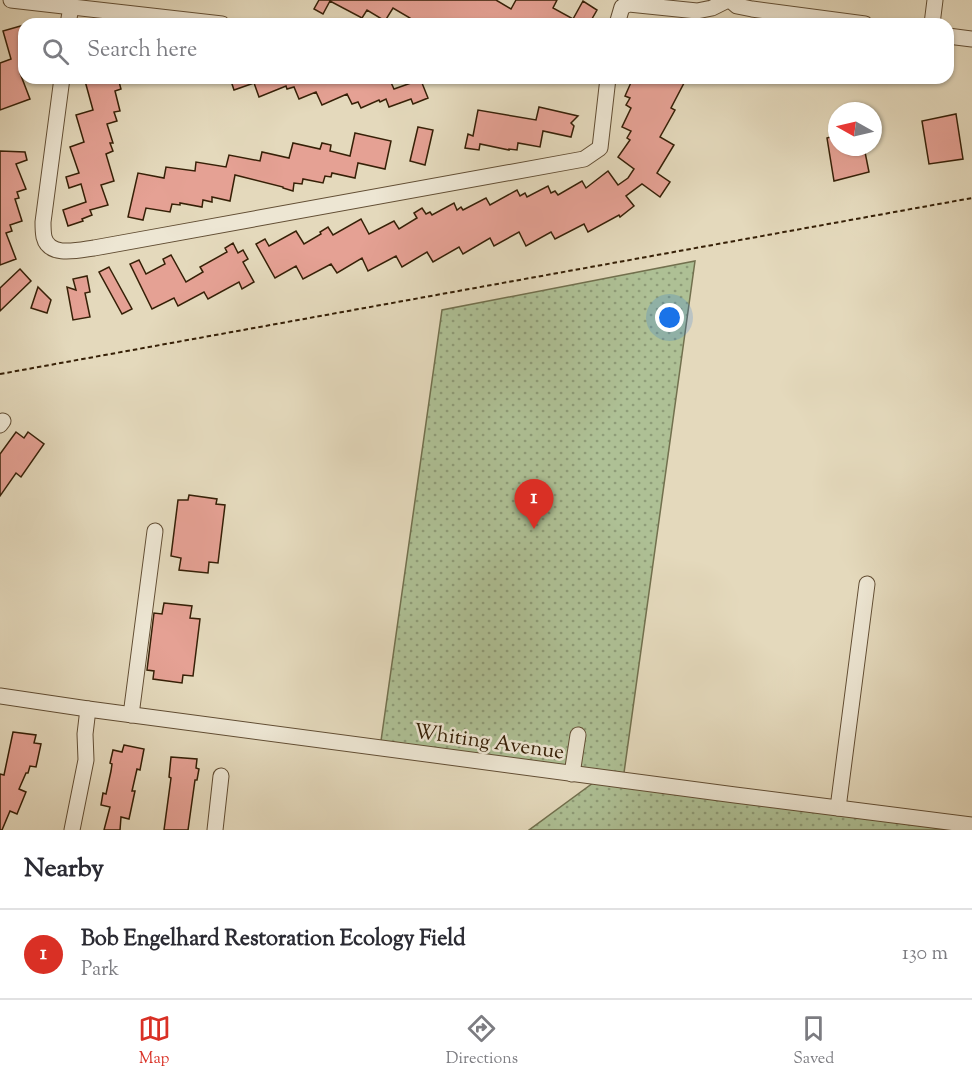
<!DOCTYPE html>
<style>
body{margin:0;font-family:"Sorts Mill Goudy",serif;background:#f2f2f3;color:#2b2b33}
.compass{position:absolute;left:828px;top:102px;width:54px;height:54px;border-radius:50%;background:#fff;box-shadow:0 2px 4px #0004;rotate:278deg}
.you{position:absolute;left:670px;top:318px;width:21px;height:21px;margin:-15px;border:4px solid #fff;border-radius:50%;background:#1a73e8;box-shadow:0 0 0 9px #1a73e833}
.badge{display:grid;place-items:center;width:39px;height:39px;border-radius:50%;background:#d93025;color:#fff;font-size:20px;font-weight:700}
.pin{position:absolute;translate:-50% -50px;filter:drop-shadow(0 2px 3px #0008)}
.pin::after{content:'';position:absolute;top:32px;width:21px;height:18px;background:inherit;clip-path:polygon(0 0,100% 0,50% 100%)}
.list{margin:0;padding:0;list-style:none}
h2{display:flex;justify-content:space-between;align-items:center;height:78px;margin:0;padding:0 24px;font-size:26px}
h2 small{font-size:20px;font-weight:400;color:#7c7c81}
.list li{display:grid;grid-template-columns:39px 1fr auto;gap:18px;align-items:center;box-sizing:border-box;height:90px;padding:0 24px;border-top:2px solid #e1e1e2}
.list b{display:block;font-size:22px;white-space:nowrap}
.list p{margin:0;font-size:20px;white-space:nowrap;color:#7c7c81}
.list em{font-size:20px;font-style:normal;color:#7c7c81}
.icon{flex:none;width:33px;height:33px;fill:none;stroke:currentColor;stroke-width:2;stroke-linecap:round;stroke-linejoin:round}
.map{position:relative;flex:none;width:972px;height:830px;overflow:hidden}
.search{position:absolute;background:#fff;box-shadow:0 2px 4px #0004;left:18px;right:18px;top:18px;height:66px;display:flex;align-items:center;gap:15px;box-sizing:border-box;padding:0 21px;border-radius:18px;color:#7c7c81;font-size:22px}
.sheet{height:168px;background:#fff}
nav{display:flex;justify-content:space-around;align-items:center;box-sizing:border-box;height:84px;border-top:2px solid #e1e1e2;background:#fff;font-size:16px;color:#7c7c81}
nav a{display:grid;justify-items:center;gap:3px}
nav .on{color:#d93025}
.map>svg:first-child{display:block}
.park{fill:url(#park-dots);stroke:#72704e;stroke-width:1.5}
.building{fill:#e5a194;stroke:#362007;stroke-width:1.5}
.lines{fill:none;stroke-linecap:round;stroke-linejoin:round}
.minor-casing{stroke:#624e34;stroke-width:17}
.path{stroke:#362007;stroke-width:2;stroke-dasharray:4.5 3;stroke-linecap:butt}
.minor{stroke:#ede6d3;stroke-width:15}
.labels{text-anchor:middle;stroke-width:5;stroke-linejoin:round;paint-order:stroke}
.street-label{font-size:21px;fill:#362007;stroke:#ede6d3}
</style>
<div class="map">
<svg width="972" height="830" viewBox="0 0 972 830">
<defs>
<pattern id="park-dots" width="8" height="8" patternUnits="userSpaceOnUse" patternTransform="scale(1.5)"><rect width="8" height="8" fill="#aec095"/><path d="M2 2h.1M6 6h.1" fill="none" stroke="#8e9c78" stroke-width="1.8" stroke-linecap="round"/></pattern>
</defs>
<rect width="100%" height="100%" fill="#e4d9bc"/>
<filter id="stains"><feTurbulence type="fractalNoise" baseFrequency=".00333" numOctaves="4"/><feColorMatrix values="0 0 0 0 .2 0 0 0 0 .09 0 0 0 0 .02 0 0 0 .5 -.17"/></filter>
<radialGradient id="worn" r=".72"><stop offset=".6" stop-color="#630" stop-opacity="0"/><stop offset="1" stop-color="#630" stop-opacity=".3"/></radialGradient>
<!-- park -->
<g class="park">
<polygon points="695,261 623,780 380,748 442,310"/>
<polygon points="593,783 954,830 529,830"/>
</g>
<!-- building -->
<g class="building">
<polygon points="319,0 496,0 511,9 516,0 557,0 553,8 573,19 583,1 597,10 589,24 493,24 484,19 481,24 407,24 410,18 393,8 385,21 367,10 362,18 330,1 323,14 314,9"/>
<polygon points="24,25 24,72 20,73 30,99 0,110 0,63 11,59 3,31"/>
<polygon points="86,78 118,78 121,89 115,91 120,111 114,112 117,121 107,124 113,143 110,143 113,151 106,154 114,181 101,185 108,205 90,210 92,215 82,219 83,221 68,226 63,210 86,202 81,184 69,188 66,177 79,173 70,147 84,142 76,115 93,110 85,81 86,81"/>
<polygon points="230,78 389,78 394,89 411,83 410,78 420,78 428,98 413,104 411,99 389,107 386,99 380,102 379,100 361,108 358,102 352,104 347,94 322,105 316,92 299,99 294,87 287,89 286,86 259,97 254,83 234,90"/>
<polygon points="633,78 675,78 684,83 671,108 675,110 660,137 674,145 657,173 670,182 660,197 642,184 626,196 634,206 620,217 619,215 588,232 584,224 555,239 551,232 526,246 519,232 494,246 490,238 463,254 459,247 433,262 427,252 402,267 396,256 368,271 362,258 337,273 331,264 303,279 296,266 275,278 256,244 265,239 269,246 296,231 304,244 321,234 320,232 328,227 333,235 361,219 369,234 394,221 399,229 417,218 414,213 422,208 426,214 430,212 432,215 454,203 457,210 461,207 463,210 486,198 490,205 517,190 520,196 525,193 527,197 548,186 551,193 555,191 558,195 582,181 586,188 608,171 618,185 628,178 634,169 618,157 630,140 627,138 631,131 622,127 631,108 626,105 630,98 625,96"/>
<polygon points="539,107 578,116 571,123 574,126 571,137 543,131 540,147 518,143 517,150 509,149 509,150 480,144 479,150 465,148 468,134 473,136 478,110 536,120"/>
<polygon points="956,114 963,159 929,164 922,121"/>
<polygon points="418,127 433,130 425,165 410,161"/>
<polygon points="355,133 391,141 385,169 358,163 355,178 332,173 331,177 325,176 323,183 303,179 302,184 294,183 293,191 283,188 283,187 235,175 230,201 212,197 212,202 203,200 202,207 180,203 180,205 172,204 170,212 146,208 143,220 128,217 138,173 164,178 166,167 195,171 196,162 226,167 229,155 260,161 262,152 289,158 293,143 320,149 322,143 331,145 330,151 350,156"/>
<polygon points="837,135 837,147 864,147 869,172 834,181 827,138"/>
<polygon points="0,151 25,152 27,160 16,164 26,189 17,192 19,198 15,199 22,221 10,225 12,231 6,233 16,259 0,265"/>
<polygon points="233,243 238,253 243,250 248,259 243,262 254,282 242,289 239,282 208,299 204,292 178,306 174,298 152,309 130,264 139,260 146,274 165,264 163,259 171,255 186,282 203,272 200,267 227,252 225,248"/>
<polygon points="109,267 132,309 122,314 99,272"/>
<polygon points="20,269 31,281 0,311 0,288"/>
<polygon points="87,276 90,292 85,293 90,317 73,320 67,287 76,290 73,279"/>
<polygon points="38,287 51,300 47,313 31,308"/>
<polygon points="16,432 24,438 28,432 44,444 21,477 16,473 0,496 0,454"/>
<polygon points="189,495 217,499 216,504 225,505 218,563 209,562 208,573 179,570 181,558 171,556 178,500 188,500"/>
<polygon points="164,603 192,606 190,618 200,619 193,676 183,675 182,683 153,679 154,671 147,670 154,613 162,614"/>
<polygon points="13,732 36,735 34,743 41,744 36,767 30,766 28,773 26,773 19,789 26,792 17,814 10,811 2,830 0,830 0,774 4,775"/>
<polygon points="124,745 144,749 140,770 137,769 132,791 135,791 129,819 121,817 120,830 104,830 110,807 101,805 103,793 106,794 111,771 112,764 110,763 113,750 122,752"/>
<polygon points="171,757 197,759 196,768 199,769 197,780 195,780 188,830 164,830 171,778 169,777"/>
</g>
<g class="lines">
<!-- minor casing -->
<g class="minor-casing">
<g id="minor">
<polyline points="11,0 222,24"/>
<polyline points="730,0 737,6 752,9 865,24"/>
<polyline points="68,24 71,7"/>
<polyline points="617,24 622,7 629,4 697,11 712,8 728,0"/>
<polyline points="932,24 935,0"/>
<polyline points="948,36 972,39"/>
<path d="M62,78L43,222C43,227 43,232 44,237C49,258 79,250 94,248L584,159L600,148L608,78"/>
<polyline points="0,425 3,421"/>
<polyline points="0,696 88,709 735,795 972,825"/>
<polyline points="131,715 155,531"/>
<polyline points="572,774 578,735"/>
<polyline points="838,808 867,584"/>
<polyline points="72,830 86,760 85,734 88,709"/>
<polyline points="215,830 221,776"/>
</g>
</g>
<!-- path -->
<polyline class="path" points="0,374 972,198"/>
<!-- minor -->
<use href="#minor" class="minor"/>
</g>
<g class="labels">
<!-- street labels -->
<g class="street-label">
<text transform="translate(489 741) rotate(8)" y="7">Whiting Avenue</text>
</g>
</g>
<rect width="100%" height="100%" filter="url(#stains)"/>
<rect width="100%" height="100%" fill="url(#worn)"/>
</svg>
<svg class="compass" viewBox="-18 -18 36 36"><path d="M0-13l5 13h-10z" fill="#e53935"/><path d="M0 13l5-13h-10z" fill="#7c7c81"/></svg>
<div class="you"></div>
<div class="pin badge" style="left:534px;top:529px">1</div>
<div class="search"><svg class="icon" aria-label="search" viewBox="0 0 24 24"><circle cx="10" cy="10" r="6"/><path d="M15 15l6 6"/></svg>Search here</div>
</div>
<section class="sheet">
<h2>Nearby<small></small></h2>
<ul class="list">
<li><span class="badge">1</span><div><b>Bob Engelhard Restoration Ecology Field</b><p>Park</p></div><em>130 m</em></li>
</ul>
</section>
<nav>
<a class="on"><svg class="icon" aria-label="map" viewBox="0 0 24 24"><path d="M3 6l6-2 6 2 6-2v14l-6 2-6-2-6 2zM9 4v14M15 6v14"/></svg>Map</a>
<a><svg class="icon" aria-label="directions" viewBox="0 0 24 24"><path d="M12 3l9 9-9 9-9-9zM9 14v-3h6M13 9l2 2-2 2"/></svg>Directions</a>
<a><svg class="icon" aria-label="saved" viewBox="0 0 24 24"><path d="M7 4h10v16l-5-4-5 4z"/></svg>Saved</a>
</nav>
